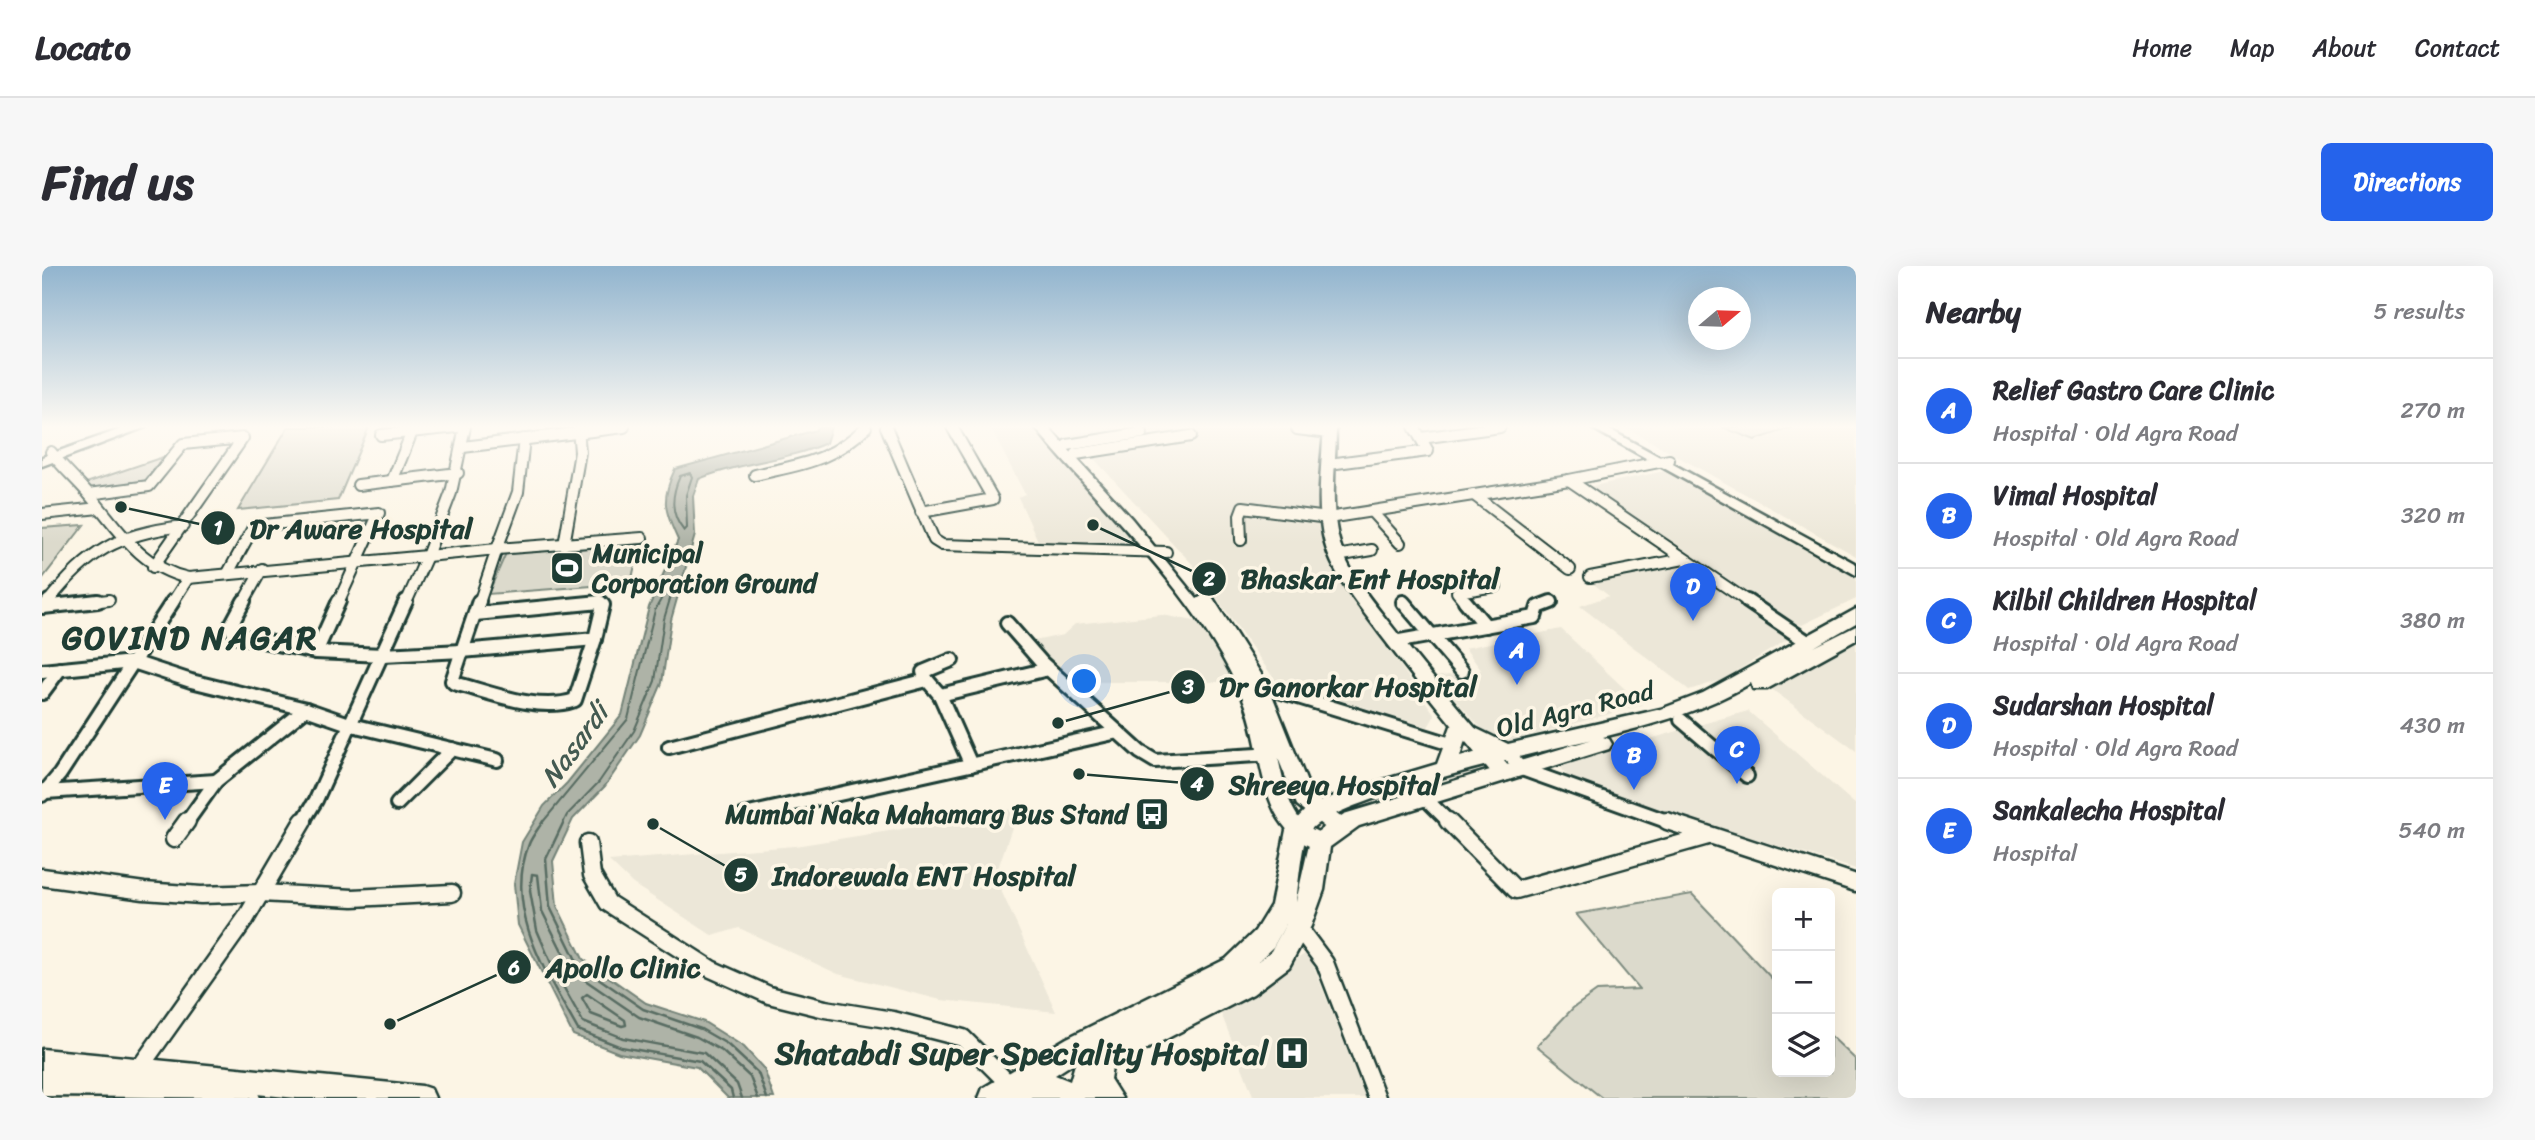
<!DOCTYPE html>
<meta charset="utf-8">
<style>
body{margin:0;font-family:Sriracha,sans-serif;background:#f7f7f7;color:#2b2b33}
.controls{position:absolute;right:21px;bottom:21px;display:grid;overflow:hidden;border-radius:10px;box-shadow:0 7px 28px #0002}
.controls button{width:63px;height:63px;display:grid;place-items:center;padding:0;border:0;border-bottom:2px solid #e1e1e2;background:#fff;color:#2b2b33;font:35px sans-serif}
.compass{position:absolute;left:1646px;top:21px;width:63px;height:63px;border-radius:50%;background:#fff;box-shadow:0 7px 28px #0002;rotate:71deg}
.you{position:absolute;left:1043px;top:416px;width:24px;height:24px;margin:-18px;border:5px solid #fff;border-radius:50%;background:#1a73e8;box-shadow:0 0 0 10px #1a73e833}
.badge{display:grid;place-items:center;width:46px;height:46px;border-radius:50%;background:#2563eb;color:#fff;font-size:23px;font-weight:700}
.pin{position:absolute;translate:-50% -58px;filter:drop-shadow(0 2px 4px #0008)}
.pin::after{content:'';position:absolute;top:37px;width:24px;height:21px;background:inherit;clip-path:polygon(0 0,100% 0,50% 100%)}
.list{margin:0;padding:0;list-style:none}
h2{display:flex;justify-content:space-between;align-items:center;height:91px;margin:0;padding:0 28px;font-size:30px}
h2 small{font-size:23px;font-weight:400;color:#7c7c81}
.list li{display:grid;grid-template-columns:46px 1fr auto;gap:21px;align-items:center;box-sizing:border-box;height:105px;padding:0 28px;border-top:2px solid #e1e1e2}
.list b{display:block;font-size:26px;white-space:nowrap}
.list p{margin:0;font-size:23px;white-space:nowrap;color:#7c7c81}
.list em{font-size:23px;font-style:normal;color:#7c7c81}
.icon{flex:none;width:38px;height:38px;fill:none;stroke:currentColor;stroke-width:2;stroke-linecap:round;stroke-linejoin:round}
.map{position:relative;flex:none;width:1814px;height:832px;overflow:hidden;border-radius:10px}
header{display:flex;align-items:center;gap:42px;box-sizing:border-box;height:98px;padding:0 35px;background:#fff;border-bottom:2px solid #e1e1e2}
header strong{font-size:33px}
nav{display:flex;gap:38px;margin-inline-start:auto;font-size:24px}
.intro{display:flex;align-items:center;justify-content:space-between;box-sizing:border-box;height:168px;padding:0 42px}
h1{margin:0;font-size:49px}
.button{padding:18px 32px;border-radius:10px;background:#2563eb;color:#fff;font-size:24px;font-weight:700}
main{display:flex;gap:42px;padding:0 42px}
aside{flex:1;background:#fff;border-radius:10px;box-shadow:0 7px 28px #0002}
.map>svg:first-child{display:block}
.built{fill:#ece7d8}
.green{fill:#dcdacc;stroke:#7e8c80;stroke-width:2}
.water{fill:#aeb3a7;stroke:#758479;stroke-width:2}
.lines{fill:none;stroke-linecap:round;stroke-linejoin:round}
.shore-far1{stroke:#586c62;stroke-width:2}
.shore{stroke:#586c62;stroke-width:2.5}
.street-far2-casing{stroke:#1f3d34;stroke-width:14}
.street-far1-casing{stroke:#1f3d34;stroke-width:18}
.street-casing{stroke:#1f3d34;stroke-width:21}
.secondary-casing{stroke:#1f3d34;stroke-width:5}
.primary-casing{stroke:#1f3d34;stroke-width:5}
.street-far2{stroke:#fcf5e5;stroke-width:10}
.street-far1{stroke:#fcf5e5;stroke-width:12}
.street{stroke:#fcf5e5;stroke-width:16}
.secondary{fill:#fcf5e5;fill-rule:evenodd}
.primary{fill:#fcf5e5;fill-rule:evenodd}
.labels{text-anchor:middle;stroke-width:7;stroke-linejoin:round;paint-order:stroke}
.poi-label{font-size:26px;font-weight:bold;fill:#1f3d34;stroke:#fcf5e5;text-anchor:start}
.street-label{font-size:26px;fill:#1f3d34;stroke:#fcf5e5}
.water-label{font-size:28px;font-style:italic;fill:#435a51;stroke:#fcf5e5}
.near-poi-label{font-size:32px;font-weight:bold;fill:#1f3d34;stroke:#fcf5e5;text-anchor:end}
.district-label{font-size:33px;font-weight:bold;letter-spacing:2px;fill:#1f3d34;stroke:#fcf5e5}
.leader{fill:none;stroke:#1f3d34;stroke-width:2.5}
.callout-dot{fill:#1f3d34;stroke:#fcf5e5;stroke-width:2.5}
.mark-label{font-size:21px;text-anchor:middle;font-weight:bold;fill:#fff}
.callout-label{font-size:28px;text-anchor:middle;font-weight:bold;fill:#1f3d34;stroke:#fcf5e5;stroke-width:7;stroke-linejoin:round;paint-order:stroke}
</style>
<header>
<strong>Locato</strong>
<nav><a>Home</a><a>Map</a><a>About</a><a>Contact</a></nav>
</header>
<div class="intro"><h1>Find us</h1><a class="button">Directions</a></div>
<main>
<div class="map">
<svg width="1814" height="832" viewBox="0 0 1814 832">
<rect width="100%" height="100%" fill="#fcf5e5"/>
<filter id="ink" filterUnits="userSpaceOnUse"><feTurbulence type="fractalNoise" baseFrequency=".0143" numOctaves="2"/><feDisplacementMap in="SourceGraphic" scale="14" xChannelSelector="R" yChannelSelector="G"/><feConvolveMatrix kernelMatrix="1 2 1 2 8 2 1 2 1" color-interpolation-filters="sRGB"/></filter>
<g filter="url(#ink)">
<!-- built -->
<g class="built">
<polygon points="948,161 993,161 1097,279 997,277 976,231 983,228"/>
<polygon points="1078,161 1277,161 1282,284 1294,309 1393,449 1386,461 1233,414 1152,300 1029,168"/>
<polygon points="1583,161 1680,161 1714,174 1752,161 1814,161 1814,290"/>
<polygon points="1623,205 1814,308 1814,333 1760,359 1740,352 1546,221"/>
<polygon points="1643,299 1751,370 1680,414 1647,424 1538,340 1567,330 1548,315"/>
<polygon points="1120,349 1158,356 1194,416 1027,416 992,375 1021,369 1033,358"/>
<polygon points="1519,363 1600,439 1465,476 1444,468 1394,411 1439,404 1423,382"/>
<polygon points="1814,377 1814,485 1728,422"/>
<polygon points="1706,445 1814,539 1814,603 1549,524 1529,515 1517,499"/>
<polygon points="977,541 953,611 1014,746 899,734 796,708 697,662 671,670 591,618 567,595 753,580 941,550"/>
<polygon points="1266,686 1324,832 1212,832 1177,742"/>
</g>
<!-- green -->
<g class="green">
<polygon points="246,161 327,161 296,234 196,244"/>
<polygon points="1680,161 1752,161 1713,174"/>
<polygon points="121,191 98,221 50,227 44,217"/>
<polygon points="42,259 0,313 0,262"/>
<polygon points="598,276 589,317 446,328 464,287"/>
<polygon points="1650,628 1735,718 1735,806 1788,806 1788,769 1814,794 1814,832 1560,832 1495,780 1531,742 1555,725 1597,723 1534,648"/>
</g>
<!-- water -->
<path class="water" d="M775,161H789L784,177C744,195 698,196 657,213L651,230L653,269L629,354L620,417L598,469L563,520L531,553L511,595L515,640L541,693L604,737L662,756L702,781L722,803L732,832H686L655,801L577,787L531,769L476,659L472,618L480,576L502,540L525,517L580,449L607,341L636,274C622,244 619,233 633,203L774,164Z"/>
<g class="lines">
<!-- shore-far1 -->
<g class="shore-far1">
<path d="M648,207L650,211L644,229L645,262L642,265C628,248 629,230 638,210Z"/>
<polyline points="500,557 586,453 613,344 627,319 631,323 622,353 613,415 592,465 557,516 525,549 521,557"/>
</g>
<!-- shore -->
<g class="shore">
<path d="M501,555C497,562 490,570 487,578C461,644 505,708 536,764L579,781L658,795L689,824L691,832"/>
<polyline points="522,555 504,593 508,641 536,698 601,743 659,763 685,778 716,807 725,832"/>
<polygon points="545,728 583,754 584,759 580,760 549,748 540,732"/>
<polyline points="700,832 695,818 662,787 581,772 541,756 512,704 495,664 488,625 490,608 496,609 500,645 530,705 597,751 655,771 680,785 708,811 716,832"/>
</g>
<!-- street-far2 casing -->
<g class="street-far2-casing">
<g id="street-far2">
<polyline points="423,161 409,227 385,290 455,283 437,337"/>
<polyline points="844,161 892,274 900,279 1124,286"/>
<polyline points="1255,163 1288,167"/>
<polyline points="339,169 415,161"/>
<polyline points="1379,172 1458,161"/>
<polyline points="482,173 476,226 455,283 600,272"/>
<polyline points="1025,179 1100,167"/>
<polyline points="421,181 582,161"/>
<path d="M9,186C20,201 34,213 45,226C76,262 97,301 146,312L385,290L364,337"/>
<polyline points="1034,188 1149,170"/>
<polyline points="1287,198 1386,185 1372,161"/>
<path d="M713,209C759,198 789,196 824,161"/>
<polyline points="1527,214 1708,337"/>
<polyline points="350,215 370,166"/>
<polyline points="316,219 416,207"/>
<polyline points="47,228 107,220 141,178 201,172 111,301"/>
<polyline points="1432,229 1528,303"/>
<polyline points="1329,245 1358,277"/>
<polyline points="879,246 951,233 910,161"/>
<polyline points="0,248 57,242"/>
<polyline points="1199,274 1198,249 1201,241 1286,252 1527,214 1627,194"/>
<polyline points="522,279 538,186 536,161"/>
<polyline points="1295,290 1330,284"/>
<polyline points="186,307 212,260 337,247 296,337"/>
<polyline points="1548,311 1642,293"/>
<path d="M5,337C46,285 75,268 141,260"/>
<polyline points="40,337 67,334"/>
<polyline points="130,337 146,312"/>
<polyline points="201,337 220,303"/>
<polyline points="549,337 559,337"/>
<polyline points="1424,337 1415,326 1454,320"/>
</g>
</g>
<!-- street-far1 casing -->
<g class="street-far1-casing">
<g id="street-far1">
<polyline points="202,335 189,359 192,369 274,386"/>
<path d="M297,335L274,386L341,389L420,385L410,415L412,417C448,426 496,447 533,434L553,373"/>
<polyline points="1423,335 1444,360"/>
<polyline points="1705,335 1764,375"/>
<polyline points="1361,336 1420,405"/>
<polyline points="3,340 7,335"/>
<polyline points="1,341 56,335"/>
<polyline points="433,348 558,336 561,339 553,373 420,385 437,335"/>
<polyline points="965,357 1000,397 1098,486 1113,495 1232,488"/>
<polyline points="1352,376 1493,351 1496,341 1509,336"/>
<polyline points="0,405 91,396 149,415 264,443 310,459 455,494"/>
<polyline points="885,414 881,406 910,394"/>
<polyline points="1217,419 1412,479"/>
<polyline points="0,427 18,403"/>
<polyline points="898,429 929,499"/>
<polyline points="1639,454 1705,510"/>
<polyline points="627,481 885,414 898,429 1006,403"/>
<polyline points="1465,487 1480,503 1630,557"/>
<polyline points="3,526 174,515"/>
<polyline points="0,529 18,508 131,335"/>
<polyline points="1384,533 1408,557"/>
<polyline points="355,538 410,483"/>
<polyline points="702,549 1076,466"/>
<polyline points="144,557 174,515 264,443"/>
<polyline points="260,557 274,534 364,335"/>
</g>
</g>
<!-- street casing -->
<g class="street-casing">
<g id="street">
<polyline points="1406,555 1474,624 1666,570"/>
<polyline points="1625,555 1814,617"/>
<polyline points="132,573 145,555"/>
<polyline points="546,577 550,609 566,637 669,703 727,729 783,743 851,754 921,772 970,821"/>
<polyline points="0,611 102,625 159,629 219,627 311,632 410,627"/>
<polyline points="1241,641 1283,697 1335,832"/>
<polyline points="96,804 204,652 261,555"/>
</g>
</g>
<!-- secondary casing -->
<g class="secondary-casing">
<g id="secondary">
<path d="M993,161H1006L1090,253L1155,333L1163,328L1169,329L1226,419L1270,529L1305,556L1308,562L1305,568L1298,570L1291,568L1255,539L1236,492C1241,513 1245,539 1260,556C1268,565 1282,565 1287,576L1284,582L1277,584C1212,563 1224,483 1200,430C1166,353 1105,287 1049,225C1030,204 1010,183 993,161Z"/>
<path d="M1282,161H1294C1294,198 1287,242 1298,278C1308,311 1332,337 1352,363C1390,411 1428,457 1469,503L1472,508L1469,513L1462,515L1455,513C1415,466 1376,418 1338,368C1318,340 1292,312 1283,278C1273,241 1280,198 1282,161Z"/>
<polygon points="1548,161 1563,161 1814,298 1814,309"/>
<polygon points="0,783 380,820 389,823 393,832 255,832 0,807"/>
</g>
</g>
<!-- primary casing -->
<g class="primary-casing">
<g id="primary">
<polygon points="85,161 104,161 0,200 0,191"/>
<path d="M1814,343V357L1772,381L1814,360V374L1725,423H1711L1709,417C1661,445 1614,458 1561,471L1567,473L1570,478L1567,483L1317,560L1288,581L1282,624L1269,660L1247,701L1211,728L1070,801L1068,813L1080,832H937L941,822L1025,772L1184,693L1213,665L1229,639L1244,564L1267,540L1305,525L1395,498L1409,460L1416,458L1433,462L1466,478L1619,443L1661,427ZM1551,473L1302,548L1269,570L1254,636C1256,622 1260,578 1265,568C1284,534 1506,484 1551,473ZM1423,474L1442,484L1418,491ZM1249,649L1229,685L1216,695L1231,681ZM1038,793L1033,798L1028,815L1013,809Z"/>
<polygon points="0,804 204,818 214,822 218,832 0,830"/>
</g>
</g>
<!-- street-far2 -->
<use href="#street-far2" class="street-far2"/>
<!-- street-far1 -->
<use href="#street-far1" class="street-far1"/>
<!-- street -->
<use href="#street" class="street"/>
<!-- secondary -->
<use href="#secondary" class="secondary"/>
<!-- primary -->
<use href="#primary" class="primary"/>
</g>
</g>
<!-- sky -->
<linearGradient id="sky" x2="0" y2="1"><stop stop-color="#91b4ce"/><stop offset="0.58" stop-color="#fefaf3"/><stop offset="1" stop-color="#fefaf3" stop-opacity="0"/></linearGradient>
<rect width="1814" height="277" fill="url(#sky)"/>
<!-- icons -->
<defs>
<g id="stadium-square" transform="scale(1.75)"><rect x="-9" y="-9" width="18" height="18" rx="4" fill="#1f3d34" stroke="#fcf5e5"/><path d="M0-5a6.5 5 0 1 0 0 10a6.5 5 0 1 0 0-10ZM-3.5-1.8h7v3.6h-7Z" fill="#fff"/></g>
<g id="bus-square" transform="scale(1.75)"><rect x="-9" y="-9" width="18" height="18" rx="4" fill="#1f3d34" stroke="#fcf5e5"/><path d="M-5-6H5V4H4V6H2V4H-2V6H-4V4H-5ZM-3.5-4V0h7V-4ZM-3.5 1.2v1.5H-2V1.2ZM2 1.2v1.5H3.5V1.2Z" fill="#fff"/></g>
<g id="hospital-square" transform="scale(1.75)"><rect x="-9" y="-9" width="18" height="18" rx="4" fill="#1f3d34" stroke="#fcf5e5"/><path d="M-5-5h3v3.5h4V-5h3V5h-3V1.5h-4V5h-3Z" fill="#fff"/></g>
</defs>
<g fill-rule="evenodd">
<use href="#stadium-square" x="525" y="302"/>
<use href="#bus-square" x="1110" y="548"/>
<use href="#hospital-square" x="1250" y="787"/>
</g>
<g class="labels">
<!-- poi labels -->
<g class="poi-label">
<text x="550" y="296">Municipal<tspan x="550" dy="30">Corporation Ground</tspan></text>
<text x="1086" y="557" text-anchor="end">Mumbai Naka Mahamarg Bus Stand</text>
</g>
<!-- street labels -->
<g class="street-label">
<text transform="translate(1533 443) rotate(-14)" y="9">Old Agra Road</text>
</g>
<!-- water labels -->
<g class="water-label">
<text transform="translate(532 479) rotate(-54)" y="10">Nasardi</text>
</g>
<!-- near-poi labels -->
<g class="near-poi-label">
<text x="1226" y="798">Shatabdi Super Speciality Hospital</text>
</g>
<!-- district labels -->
<g class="district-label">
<text x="148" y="383">GOVIND NAGAR</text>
</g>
</g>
<!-- callouts -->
<path class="leader" d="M79 241L176 262M1051 259L1167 313M1016 457L1146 421M1037 508L1155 518M611 558L699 609M348 758L472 701"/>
<g class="callout-dot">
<circle cx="79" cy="241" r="7"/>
<circle cx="1051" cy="259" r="7"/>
<circle cx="1016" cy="457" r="7"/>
<circle cx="1037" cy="508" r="7"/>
<circle cx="611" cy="558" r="7"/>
<circle cx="348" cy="758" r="7"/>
<circle cx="176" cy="262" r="18"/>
<circle cx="1167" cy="313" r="18"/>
<circle cx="1146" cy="421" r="18"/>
<circle cx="1155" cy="518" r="18"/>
<circle cx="699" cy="609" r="18"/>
<circle cx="472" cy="701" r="18"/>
</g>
<g class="mark-label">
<text x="176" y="269">1</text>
<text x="1167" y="320">2</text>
<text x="1146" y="428">3</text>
<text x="1155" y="525">4</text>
<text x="699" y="616">5</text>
<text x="472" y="709">6</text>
</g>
<g class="callout-label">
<text x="319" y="272">Dr Aware Hospital</text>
<text x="1328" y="322">Bhaskar Ent Hospital</text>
<text x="1306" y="430">Dr Ganorkar Hospital</text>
<text x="1292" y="528">Shreeya Hospital</text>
<text x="882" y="619">Indorewala ENT Hospital</text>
<text x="581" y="711">Apollo Clinic</text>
</g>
</svg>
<div class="controls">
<button>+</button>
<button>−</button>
<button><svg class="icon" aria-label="layers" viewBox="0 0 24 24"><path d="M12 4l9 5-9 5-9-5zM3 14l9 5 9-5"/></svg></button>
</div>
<svg class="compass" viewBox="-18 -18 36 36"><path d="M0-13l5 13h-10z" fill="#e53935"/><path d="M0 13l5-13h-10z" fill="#7c7c81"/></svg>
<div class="you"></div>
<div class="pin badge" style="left:1475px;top:419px">A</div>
<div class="pin badge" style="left:1592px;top:524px">B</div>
<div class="pin badge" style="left:1695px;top:518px">C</div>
<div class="pin badge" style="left:1651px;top:355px">D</div>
<div class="pin badge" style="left:123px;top:554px">E</div>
</div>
<aside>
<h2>Nearby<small>5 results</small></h2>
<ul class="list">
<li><span class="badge">A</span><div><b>Relief Gastro Care Clinic</b><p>Hospital · Old Agra Road</p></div><em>270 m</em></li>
<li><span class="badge">B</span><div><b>Vimal Hospital</b><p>Hospital · Old Agra Road</p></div><em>320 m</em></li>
<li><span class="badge">C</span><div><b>Kilbil Children Hospital</b><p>Hospital · Old Agra Road</p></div><em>380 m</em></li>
<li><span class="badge">D</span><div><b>Sudarshan Hospital</b><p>Hospital · Old Agra Road</p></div><em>430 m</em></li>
<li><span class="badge">E</span><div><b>Sankalecha Hospital</b><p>Hospital</p></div><em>540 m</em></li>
</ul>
</aside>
</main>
